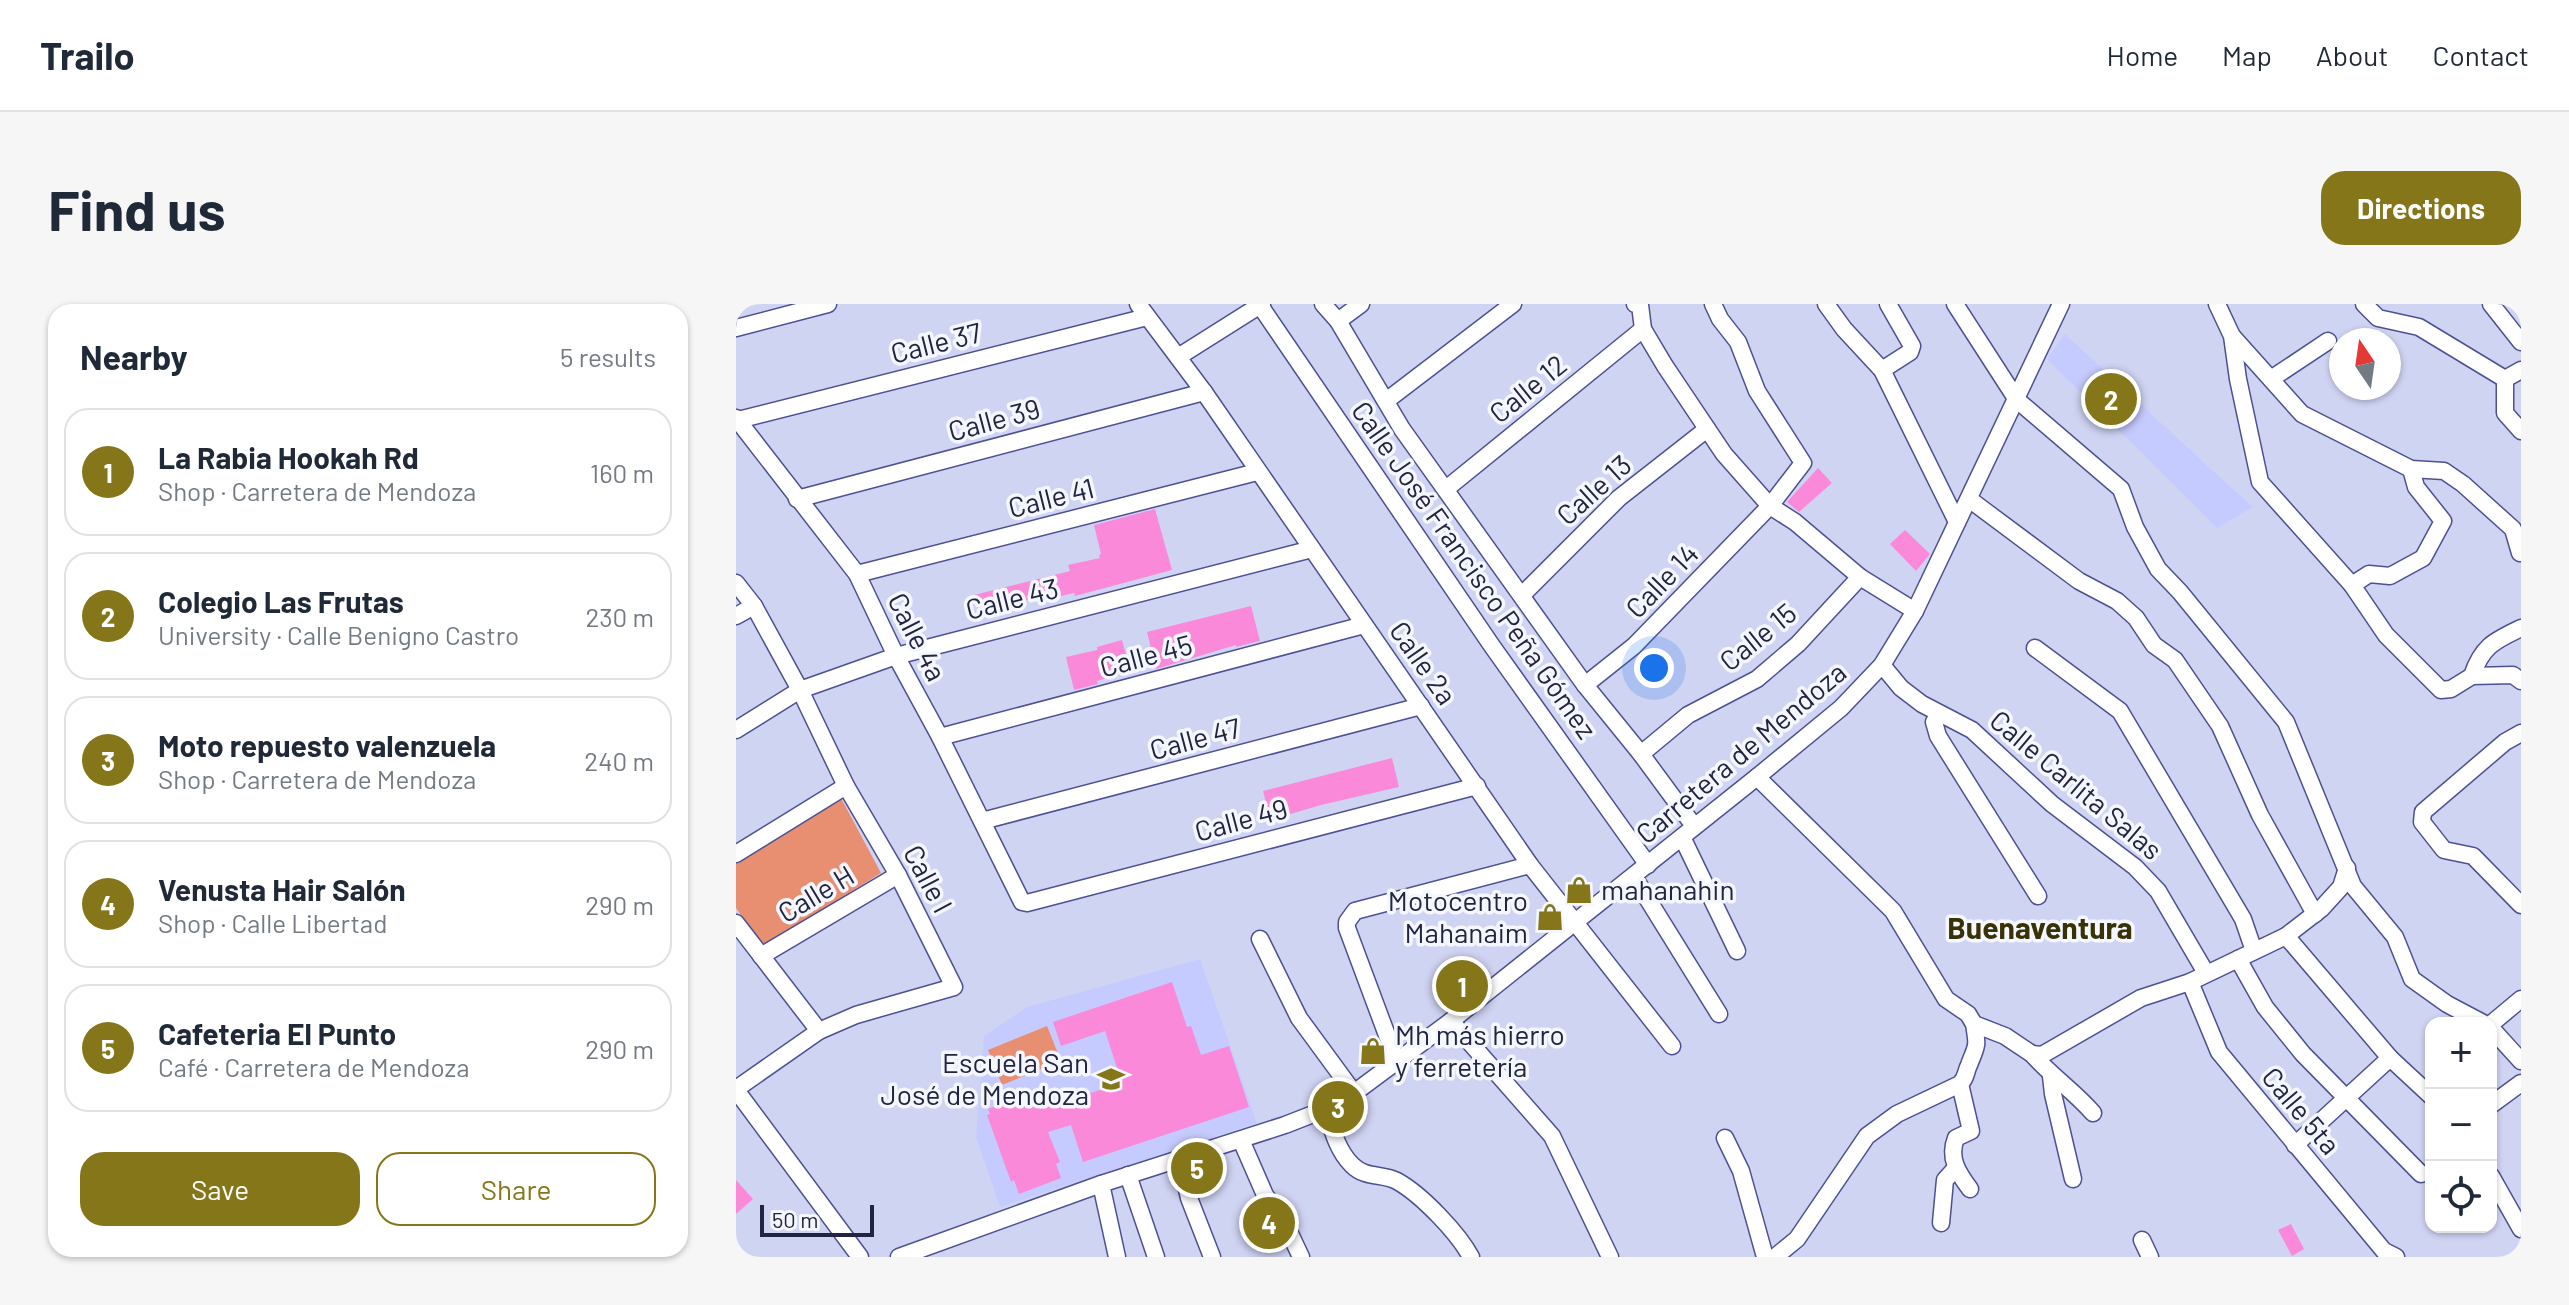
<!DOCTYPE html>
<meta charset="utf-8">
<style>
body{margin:0;font-family:Barlow,sans-serif;background:#f6f6f7;color:#1f2937}
.controls{position:absolute;right:24px;bottom:24px;display:grid;overflow:hidden;border-radius:16px;box-shadow:0 2px 6px #0004}
.controls button{width:72px;height:72px;display:grid;place-items:center;padding:0;border:0;border-bottom:2px solid #e0e1e3;background:#fff;color:#1f2937;font:40px sans-serif}
.compass{position:absolute;left:1593px;top:24px;width:72px;height:72px;border-radius:50%;background:#fff;box-shadow:0 2px 6px #0004;rotate:347deg}
.scale{position:absolute;left:24px;bottom:20px;width:114px;box-sizing:border-box;padding-left:8px;border:4px solid #222441;border-top:0;font-size:22px;line-height:28px;white-space:nowrap;color:#222441;-webkit-text-stroke:6px #f5f7ff;paint-order:stroke}
.you{position:absolute;left:918px;top:364px;width:28px;height:28px;margin:-20px;border:6px solid #fff;border-radius:50%;background:#1a73e8;box-shadow:0 0 0 12px #1a73e833}
.badge{display:grid;place-items:center;width:52px;height:52px;border-radius:50%;background:#857619;color:#fff;font-size:26px;font-weight:700}
.pin{position:absolute;translate:-50% -50%;border:4px solid #fff;box-shadow:0 2px 8px #0006}
.list{margin:0;padding:0;list-style:none}
h2{display:flex;justify-content:space-between;align-items:center;height:104px;margin:0;padding:0 32px;font-size:34px}
h2 small{font-size:26px;font-weight:400;color:#747a83}
.list li{display:grid;grid-template-columns:52px 1fr auto;gap:24px;align-items:center;box-sizing:border-box;height:128px;margin:0 16px 16px;padding:0 16px;border:2px solid #e0e1e3;border-radius:24px}
.list b{display:block;font-size:30px;white-space:nowrap}
.list p{margin:0;font-size:26px;white-space:nowrap;color:#747a83}
.list em{font-size:26px;font-style:normal;color:#747a83}
.actions{display:flex;gap:16px;padding:24px 32px}
.actions a{flex:1;padding:18px 0;border:2px solid #857619;border-radius:24px;text-align:center;font-size:28px;color:#857619}
.actions .main{background:#857619;color:#fff}
.icon{flex:none;width:44px;height:44px;fill:none;stroke:currentColor;stroke-width:2;stroke-linecap:round;stroke-linejoin:round}
.map{position:relative;flex:none;width:1785px;height:953px;overflow:hidden;border-radius:24px}
header{display:flex;align-items:center;gap:48px;box-sizing:border-box;height:112px;padding:0 40px;background:#fff;border-bottom:2px solid #e0e1e3}
header strong{font-size:38px}
nav{display:flex;gap:44px;margin-inline-start:auto;font-size:28px}
.intro{display:flex;align-items:center;justify-content:space-between;box-sizing:border-box;height:192px;padding:0 48px}
h1{margin:0;font-size:56px}
.button{padding:20px 36px;border-radius:24px;background:#857619;color:#fff;font-size:28px;font-weight:700}
main{display:flex;gap:48px;padding:0 48px}
aside{flex:1;background:#fff;border-radius:24px;box-shadow:0 2px 6px #0004}
.map>svg:first-child{display:block}
.built{fill:#c5cbfe}
.green{fill:#e88f71}
.building{fill:#fa89d9}
.lines{fill:none;stroke-linecap:round;stroke-linejoin:round}
.minor-casing{stroke:#4d5093;stroke-width:19}
.minor{stroke:#fff;stroke-width:16}
.labels{text-anchor:middle;stroke-width:7;stroke-linejoin:round;paint-order:stroke}
.street-label{font-size:28px;fill:#222441;stroke:#f5f7ff}
.poi-label{font-size:28px;fill:#222441;stroke:#f5f7ff;text-anchor:start}
.neighbourhood-label{font-size:30px;font-weight:bold;fill:#3a3207;stroke:#f5f7ff}
</style>
<header>
<strong>Trailo</strong>
<nav><a>Home</a><a>Map</a><a>About</a><a>Contact</a></nav>
</header>
<div class="intro"><h1>Find us</h1><a class="button">Directions</a></div>
<main>
<aside>
<h2>Nearby<small>5 results</small></h2>
<ul class="list">
<li><span class="badge">1</span><div><b>La Rabia Hookah Rd</b><p>Shop · Carretera de Mendoza</p></div><em>160 m</em></li>
<li><span class="badge">2</span><div><b>Colegio Las Frutas</b><p>University · Calle Benigno Castro</p></div><em>230 m</em></li>
<li><span class="badge">3</span><div><b>Moto repuesto valenzuela</b><p>Shop · Carretera de Mendoza</p></div><em>240 m</em></li>
<li><span class="badge">4</span><div><b>Venusta Hair Salón</b><p>Shop · Calle Libertad</p></div><em>290 m</em></li>
<li><span class="badge">5</span><div><b>Cafeteria El Punto</b><p>Café · Carretera de Mendoza</p></div><em>290 m</em></li>
</ul>
<div class="actions"><a class="main">Save</a><a>Share</a></div>
</aside>
<div class="map">
<svg width="1785" height="953" viewBox="0 0 1785 953">
<rect width="100%" height="100%" fill="#d0d4f3"/>
<!-- built -->
<g class="built">
<polygon points="1329,30 1490,179 1517,203 1481,224 1311,55"/>
<polygon points="464,655 521,819 264,903 240,833 248,732 291,703"/>
</g>
<!-- green -->
<g class="green">
<polygon points="105,494 145,569 27,642 0,604 0,559"/>
<polygon points="311,722 325,757 266,781 252,746"/>
</g>
<!-- building -->
<g class="building">
<polygon points="1082,164 1096,179 1063,208 1051,198"/>
<polygon points="419,205 436,266 339,292 338,289 308,296 307,292 242,308 238,291 334,267 332,261 364,254 363,251 365,250 358,221"/>
<polygon points="1169,226 1194,250 1180,267 1154,240"/>
<polygon points="515,302 524,337 500,343 500,341 420,365 411,328"/>
<polygon points="386,336 395,368 361,377 362,380 338,386 330,353 361,346 361,343"/>
<polygon points="656,454 663,483 585,501 534,516 527,487"/>
<polygon points="436,678 451,723 455,722 465,751 493,742 513,803 347,858 335,821 312,828 324,858 320,860 325,874 283,890 278,876 275,878 251,811 254,810 252,805 295,789 304,805 386,779 369,727 325,742 317,718"/>
<polygon points="0,876 17,895 0,910"/>
<polygon points="1555,920 1568,945 1556,952 1542,926"/>
</g>
<g class="lines">
<!-- minor casing -->
<g class="minor-casing">
<g id="minor">
<polyline points="402,0 468,88 794,561 936,742"/>
<polyline points="523,0 756,342 912,561"/>
<polyline points="587,0 602,17 666,125 849,381 905,450 958,522"/>
<polyline points="899,0 904,1 907,25 929,62 988,150 1034,202 1059,218 1124,273 1179,307"/>
<polyline points="1090,0 1108,25 1146,66 1221,218"/>
<polyline points="1219,0 1281,96 1385,185 1399,223 1422,265 1444,288 1550,418 1617,582 1659,633 1676,675 1711,700 1747,719"/>
<polyline points="1481,0 1496,32 1502,75 1524,178 1616,281 1650,331 1705,386 1715,385 1736,372 1777,371 1785,377"/>
<polyline points="1628,0 1642,14 1683,23 1769,75"/>
<polyline points="1755,0 1785,38"/>
<polyline points="602,17 625,0"/>
<polyline points="0,24 92,0"/>
<polyline points="1497,33 1566,110 1675,165 1708,167 1727,180 1777,225 1784,249"/>
<polyline points="442,53 526,0"/>
<polyline points="1146,66 1174,48 1176,42 1152,0"/>
<polyline points="1535,75 1592,37"/>
<polyline points="1769,75 1769,109 1785,127"/>
<polyline points="1769,75 1785,66"/>
<polyline points="650,97 777,0"/>
<polyline points="0,114 121,270 160,352 204,433 286,598 291,599 741,482"/>
<polyline points="2,116 411,13"/>
<polyline points="710,185 907,25"/>
<polyline points="61,195 468,88"/>
<polyline points="1233,195 1343,277 1381,297 1400,314 1418,341 1439,356 1484,422 1524,511 1579,610"/>
<polyline points="121,270 521,168"/>
<polyline points="0,279 18,302 64,386 110,482 162,571 218,683 120,711 83,727 0,785"/>
<polyline points="1616,281 1633,270 1654,272 1687,254 1707,217 1680,183 1675,165"/>
<polyline points="786,291 883,194 971,125"/>
<polyline points="0,312 18,302"/>
<polyline points="1299,344 1384,407 1507,615 1518,647"/>
<polyline points="1146,361 1165,384 1186,400 1236,426 1316,500 1399,563 1422,587 1470,669"/>
<path d="M1736,372C1746,342 1758,337 1785,324"/>
<polyline points="849,381 898,342 1034,202 1067,159 1021,87 1002,38 984,15 977,0"/>
<polyline points="1203,410 1198,418 1202,432 1302,592"/>
<polyline points="0,426 64,386 160,352 576,245"/>
<polyline points="1785,429 1769,438 1687,508 1686,518 1708,546 1737,552 1785,601"/>
<polyline points="204,433 628,321"/>
<polyline points="905,450 952,411 1021,375 1062,340 1124,273"/>
<polyline points="1021,473 1157,607 1210,695 1232,710 1238,720 1269,732 1296,750 1306,751 1405,694 1454,678 1550,632 1585,605 1605,583 1611,564"/>
<polyline points="246,517 685,402"/>
<polyline points="946,533 1001,647"/>
<polyline points="0,550 110,482"/>
<polyline points="898,573 983,710"/>
<polyline points="0,619 83,727"/>
<polyline points="1550,632 1654,754 1695,792"/>
<polyline points="524,635 563,714 618,789"/>
<polyline points="25,652 162,571"/>
<polyline points="1502,655 1529,703 1567,750 1685,870"/>
<polyline points="1454,678 1483,748 1648,947 1660,953"/>
<polyline points="715,717 816,832 874,953"/>
<polyline points="1755,720 1785,695"/>
<polyline points="1755,724 1785,757"/>
<path d="M1296,750C1315,772 1338,787 1357,809"/>
<polyline points="661,758 611,624 611,618 619,607 794,561"/>
<polyline points="1315,772 1317,790 1337,875"/>
<path d="M1224,780L1235,827L1220,834C1212,854 1222,869 1234,885"/>
<polyline points="0,786 124,953"/>
<polyline points="1755,801 1785,779"/>
<path d="M590,805C596,825 601,846 616,861C630,875 646,869 661,877C686,891 722,929 735,953"/>
<polyline points="989,834 1005,867 1029,953"/>
<polyline points="505,836 529,891 548,917 565,953"/>
<polyline points="1559,841 1654,754"/>
<polyline points="444,855 453,894 476,953"/>
<polyline points="392,871 420,953"/>
<polyline points="1755,872 1785,925"/>
<polyline points="365,880 381,953"/>
<polyline points="1205,919 1209,876 1219,865"/>
<polyline points="1406,936 1414,953"/>
<polyline points="163,953 365,880 549,821 590,805 618,789 715,717 1021,473 1105,404 1146,361 1179,307 1325,0"/>
<path d="M1039,953L1061,935L1131,832L1161,810L1224,780C1231,773 1229,769 1233,761C1241,740 1242,744 1238,720"/>
</g>
</g>
<!-- minor -->
<use href="#minor" class="minor"/>
</g>
<!-- icons -->
<defs>
<g id="shop-bare" transform="scale(2.16)"><path d="M-5-2.5h2.3a2.7 3.5 0 0 1 5.4 0H5L5.5 6h-11ZM-1.5-2.5h3a1.5 2.3 0 0 0-3 0Z" fill="#857619" stroke="#f5f7ff" stroke-width="2.5" paint-order="stroke"/></g>
<g id="school-bare" transform="scale(2.16)"><path d="M0-5L7-2L0 1L-7-2ZM-4 1L0 2.5L4 1V4Q0 6-4 4Z" fill="#857619" stroke="#f5f7ff" stroke-width="2.5" paint-order="stroke"/></g>
</defs>
<g fill-rule="evenodd">
<use href="#shop-bare" x="843" y="586"/>
<use href="#shop-bare" x="814" y="613"/>
<use href="#shop-bare" x="637" y="747"/>
<use href="#school-bare" x="375" y="775"/>
</g>
<g class="labels">
<!-- street labels -->
<g class="street-label">
<text transform="translate(200 39) rotate(-14)" y="10">Calle 37</text>
<text transform="translate(792 85) rotate(-39)" y="10">Calle 12</text>
<text transform="translate(258 116) rotate(-15)" y="10">Calle 39</text>
<text transform="translate(858 186) rotate(-42)" y="10">Calle 13</text>
<text transform="translate(315 194) rotate(-14)" y="10">Calle 41</text>
<text transform="translate(738 266) rotate(55)" y="10">Calle José Francisco Peña Gómez</text>
<text transform="translate(926 277) rotate(-46)" y="10">Calle 14</text>
<text transform="translate(276 295) rotate(-14)" y="10">Calle 43</text>
<text transform="translate(181 333) rotate(63)" y="10">Calle 4a</text>
<text transform="translate(1022 333) rotate(-39)" y="10">Calle 15</text>
<text transform="translate(410 352) rotate(-15)" y="10">Calle 45</text>
<text transform="translate(687 359) rotate(55)" y="10">Calle 2a</text>
<text transform="translate(459 435) rotate(-15)" y="10">Calle 47</text>
<text transform="translate(1005 449) rotate(-40)" y="10">Carretera de Mendoza</text>
<text transform="translate(1340 481) rotate(40)" y="10">Calle Carlita Salas</text>
<text transform="translate(505 516) rotate(-15)" y="10">Calle 49</text>
<text transform="translate(192 575) rotate(62)" y="10">Calle I</text>
<text transform="translate(80 590) rotate(-31)" y="10">Calle H</text>
<text transform="translate(1565 807) rotate(50)" y="10">Calle 5ta</text>
</g>
<!-- poi labels -->
<g class="poi-label">
<text x="865" y="596">mahanahin</text>
<text x="792" y="607" text-anchor="end">Motocentro<tspan x="792" dy="32">Mahanaim</tspan></text>
<text x="659" y="741">Mh más hierro<tspan x="659" dy="32">y ferretería</tspan></text>
<text x="353" y="769" text-anchor="end">Escuela San<tspan x="353" dy="32">José de Mendoza</tspan></text>
</g>
<!-- neighbourhood labels -->
<g class="neighbourhood-label">
<text x="1304" y="635">Buenaventura</text>
</g>
</g>
</svg>
<div class="controls">
<button>+</button>
<button>−</button>
<button><svg class="icon" aria-label="locate" viewBox="0 0 24 24"><circle cx="12" cy="12" r="6"/><path d="M12 2v4M12 18v4M2 12h4M18 12h4"/></svg></button>
</div>
<svg class="compass" viewBox="-18 -18 36 36"><path d="M0-13l5 13h-10z" fill="#e53935"/><path d="M0 13l5-13h-10z" fill="#747a83"/></svg>
<div class="scale">50 m</div>
<div class="you"></div>
<div class="pin badge" style="left:726px;top:682px">1</div>
<div class="pin badge" style="left:1375px;top:95px">2</div>
<div class="pin badge" style="left:602px;top:803px">3</div>
<div class="pin badge" style="left:533px;top:919px">4</div>
<div class="pin badge" style="left:461px;top:864px">5</div>
</div>
</main>
